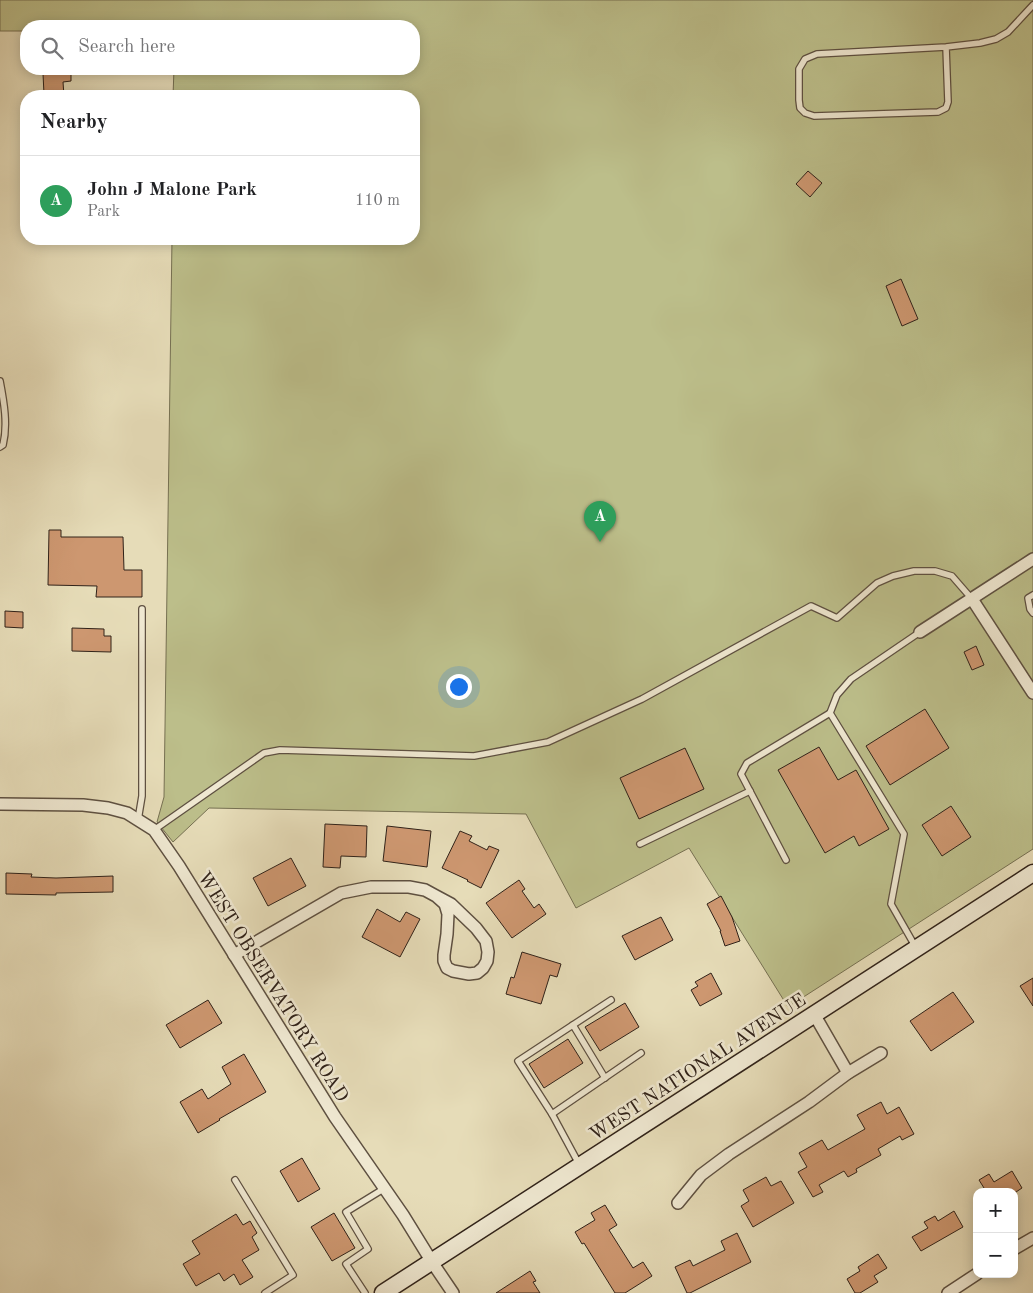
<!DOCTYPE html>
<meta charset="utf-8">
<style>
body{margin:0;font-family:"Old Standard TT",serif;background:#f2f2f2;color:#202124}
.controls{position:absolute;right:15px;bottom:15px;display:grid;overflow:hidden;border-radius:10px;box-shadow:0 2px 12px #0003}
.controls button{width:45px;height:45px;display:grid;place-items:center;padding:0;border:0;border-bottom:1px solid #e0e0e0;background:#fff;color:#202124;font:25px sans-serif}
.you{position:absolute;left:458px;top:686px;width:18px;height:18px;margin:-12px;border:4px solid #fff;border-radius:50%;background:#1a73e8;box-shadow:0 0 0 8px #1a73e833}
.badge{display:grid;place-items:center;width:32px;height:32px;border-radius:50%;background:#7c3aed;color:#fff;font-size:16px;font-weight:700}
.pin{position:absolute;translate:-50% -41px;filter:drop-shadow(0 1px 2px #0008)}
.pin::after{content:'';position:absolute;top:26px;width:18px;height:15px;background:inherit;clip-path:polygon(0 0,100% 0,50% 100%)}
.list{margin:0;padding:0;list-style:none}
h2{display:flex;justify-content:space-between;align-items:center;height:65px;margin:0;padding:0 20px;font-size:21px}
h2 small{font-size:16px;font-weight:400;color:#757577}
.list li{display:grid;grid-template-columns:32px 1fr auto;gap:15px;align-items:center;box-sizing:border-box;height:90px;padding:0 20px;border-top:1px solid #e0e0e0}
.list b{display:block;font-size:19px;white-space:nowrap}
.list p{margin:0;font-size:16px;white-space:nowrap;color:#757577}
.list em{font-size:16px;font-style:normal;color:#757577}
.icon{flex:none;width:28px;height:28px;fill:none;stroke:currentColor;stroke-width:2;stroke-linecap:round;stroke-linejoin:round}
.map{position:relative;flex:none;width:1033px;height:1293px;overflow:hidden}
.search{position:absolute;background:#fff;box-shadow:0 2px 12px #0003;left:20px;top:20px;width:400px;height:55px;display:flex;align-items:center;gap:12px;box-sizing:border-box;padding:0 18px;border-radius:20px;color:#757577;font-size:19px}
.panel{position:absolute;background:#fff;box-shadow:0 2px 12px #0003;left:20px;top:90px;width:400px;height:155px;border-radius:20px}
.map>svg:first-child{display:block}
.green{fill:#bcbe8a;stroke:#767052}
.building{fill:#cd9770;stroke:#302219}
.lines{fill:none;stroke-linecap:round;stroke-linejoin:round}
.service-casing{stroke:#5e5041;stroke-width:8}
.minor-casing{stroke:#5e5041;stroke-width:14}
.secondary-casing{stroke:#302219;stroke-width:19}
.service{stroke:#efe8d1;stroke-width:5.5}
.minor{stroke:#efe8d1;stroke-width:11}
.secondary{stroke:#efe8d1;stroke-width:16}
.labels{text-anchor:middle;stroke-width:5;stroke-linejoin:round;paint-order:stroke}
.street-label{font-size:19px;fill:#302219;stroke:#efe8d1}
</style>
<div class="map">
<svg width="1033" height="1293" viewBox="0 0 1033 1293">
<rect width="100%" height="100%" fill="#e6dcb8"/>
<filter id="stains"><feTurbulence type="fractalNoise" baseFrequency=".004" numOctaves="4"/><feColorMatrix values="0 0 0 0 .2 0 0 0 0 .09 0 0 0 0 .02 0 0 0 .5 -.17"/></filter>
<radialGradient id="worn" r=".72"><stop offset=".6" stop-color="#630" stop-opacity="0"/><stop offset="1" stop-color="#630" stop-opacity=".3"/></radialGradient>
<!-- green -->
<polygon class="green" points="0,0 1033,0 1033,849 788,1007 689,848 576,908 526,814 209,808 173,842 157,822 164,797 172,239 414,239 414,96 173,96 174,69 414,69 414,26 26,26 26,31 0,31"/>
<!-- building -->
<g class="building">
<polygon points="52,69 71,69 71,81 63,82 64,96 51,96 51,94 44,94 43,74 52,73"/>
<polygon points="808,171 822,183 810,197 796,184"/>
<polygon points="901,279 918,319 902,326 886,286"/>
<polygon points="49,530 61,530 61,537 123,537 124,570 142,570 142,597 96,597 97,586 48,585"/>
<polygon points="5,611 23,612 23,628 5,627"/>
<polygon points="72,628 104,629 104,636 111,636 111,652 72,651"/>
<polygon points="976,646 984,665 972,670 964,652"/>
<polygon points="925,709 949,748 890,785 866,746"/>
<polygon points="819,747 838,780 856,770 889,829 859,846 854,836 825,853 778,770"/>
<polygon points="685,748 704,789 639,819 620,778"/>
<polygon points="951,806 971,837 942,856 922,825"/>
<polygon points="325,824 367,826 366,857 341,856 340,868 323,867"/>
<polygon points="387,826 431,831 427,867 383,861"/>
<polygon points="460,831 472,836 469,841 487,850 489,846 499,850 481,888 467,881 468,880 442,868"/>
<polygon points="291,858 306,886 268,906 253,878"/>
<polygon points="6,873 32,874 31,877 56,878 113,876 113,892 56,893 56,895 6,894"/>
<polygon points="519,880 525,889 522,891 534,908 539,904 546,914 512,938 486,903"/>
<polygon points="721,896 732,917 740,941 725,946 720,931 721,931 707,904"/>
<polygon points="377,909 400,922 406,912 420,919 400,957 362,937"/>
<polygon points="661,917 673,940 635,960 622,936"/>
<polygon points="522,952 561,964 557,977 550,975 541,1004 506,994 511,977 514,978"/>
<polygon points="711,973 722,994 700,1006 691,990 698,986 695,982"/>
<polygon points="1033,978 1033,1006 1020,986"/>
<polygon points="953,992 974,1022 931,1051 910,1021"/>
<polygon points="208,1000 222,1023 180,1048 166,1025"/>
<polygon points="625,1003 639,1027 600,1051 585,1027"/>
<polygon points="568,1039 583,1063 544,1088 529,1064"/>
<polygon points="244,1054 266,1092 219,1119 220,1120 198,1133 180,1102 202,1089 208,1099 231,1084 222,1067"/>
<polygon points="881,1102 887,1114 899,1107 914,1134 902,1140 900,1136 878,1149 881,1155 856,1169 857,1172 848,1177 844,1171 819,1185 823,1192 813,1197 798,1172 807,1167 799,1153 822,1140 828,1150 865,1129 857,1115"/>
<polygon points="302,1158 320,1189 298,1202 280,1171"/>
<polygon points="1012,1171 1022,1188 1016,1192 978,1192 984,1188 979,1180 989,1174 994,1182"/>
<polygon points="766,1177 771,1186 781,1181 794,1203 753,1227 741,1206 749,1201 743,1190"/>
<polygon points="605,1205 617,1225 609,1230 633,1268 643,1262 652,1276 625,1293 615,1293 584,1243 582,1244 575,1232 595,1220 591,1213"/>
<polygon points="954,1211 963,1227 921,1251 912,1237 928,1228 924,1222 935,1216 938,1221"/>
<polygon points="334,1213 355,1248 332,1261 311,1227"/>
<polygon points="236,1214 243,1225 250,1221 257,1233 252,1237 259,1250 242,1260 253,1277 240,1285 234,1274 224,1281 219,1273 196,1286 183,1264 200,1254 192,1241"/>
<polygon points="737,1233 751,1262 690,1293 687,1293 675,1267 690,1260 693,1266 725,1250 721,1241"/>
<polygon points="878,1254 887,1268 874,1276 878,1282 860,1293 855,1293 847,1279 860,1271 858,1267"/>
<polygon points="530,1271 536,1281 533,1282 540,1293 496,1293"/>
</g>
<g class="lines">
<!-- service casing -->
<g class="service-casing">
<g id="service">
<polyline points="946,47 948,102 946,108 938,112 814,116 805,113 800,108 799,100 799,69 805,59 817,54 946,47 980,43 996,39 1008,32 1033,5"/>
<path d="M0,381C4,402 8,425 3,445L0,447"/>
<polyline points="1033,595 1028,598 1030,609 1033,613"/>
<polyline points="138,820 142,796 142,609"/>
<polyline points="154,830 264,753 280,750 474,756 548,742 642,699 811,606 837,618 877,583 893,576 914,571 935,571 952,576 972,599"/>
<polyline points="640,844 750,791"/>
<polyline points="786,860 741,774 747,763 830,713"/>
<polyline points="915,946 891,904 904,834 830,713 837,695 851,679 920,632"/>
<polyline points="573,1025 605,1078"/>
<polyline points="552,1114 641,1053"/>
<polyline points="579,1164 552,1114 518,1061 611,1000"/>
<polyline points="235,1180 293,1275 265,1293"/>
<polyline points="365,1293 346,1264 368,1249 346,1212 385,1188"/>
</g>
</g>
<!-- minor casing -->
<g class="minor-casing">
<g id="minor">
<polyline points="972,599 1033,693"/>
<polyline points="920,632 1033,559"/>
<polyline points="0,804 83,805 108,808 127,813 154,830 179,866 335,1117 403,1215 432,1262 453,1293"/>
<polyline points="234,955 341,893 371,887 409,887 425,890 436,896 451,904 476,928 486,941 488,952 487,961 483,968 477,973 469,974 453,971 447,968 444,961 444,955 447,934 448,914 445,904 436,896"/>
<polyline points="814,1014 848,1073"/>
<polyline points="678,1203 701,1175 729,1154 809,1102 848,1073 881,1053"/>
<polyline points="1014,1249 1033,1238"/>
<polyline points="948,1293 977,1274"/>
</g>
</g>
<!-- secondary casing -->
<g class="secondary-casing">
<polyline id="secondary" points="383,1293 1033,873"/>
</g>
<!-- service -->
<use href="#service" class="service"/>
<!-- minor -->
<use href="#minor" class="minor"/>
<!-- secondary -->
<use href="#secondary" class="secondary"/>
</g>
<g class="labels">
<!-- street labels -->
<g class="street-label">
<text transform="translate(274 986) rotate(58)" y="7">WEST OBSERVATORY ROAD</text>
<text transform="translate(697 1066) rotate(-33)" y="7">WEST NATIONAL AVENUE</text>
</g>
</g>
<rect width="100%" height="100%" filter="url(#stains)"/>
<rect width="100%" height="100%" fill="url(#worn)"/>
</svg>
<div class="controls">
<button>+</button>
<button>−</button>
</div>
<div class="you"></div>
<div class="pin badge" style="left:600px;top:542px;background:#2e9e5b">A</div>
<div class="search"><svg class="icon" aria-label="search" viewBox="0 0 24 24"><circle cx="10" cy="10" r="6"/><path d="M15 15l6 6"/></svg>Search here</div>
<section class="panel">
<h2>Nearby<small></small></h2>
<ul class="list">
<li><span class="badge" style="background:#2e9e5b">A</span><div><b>John J Malone Park</b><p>Park</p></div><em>110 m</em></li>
</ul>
</section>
</div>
